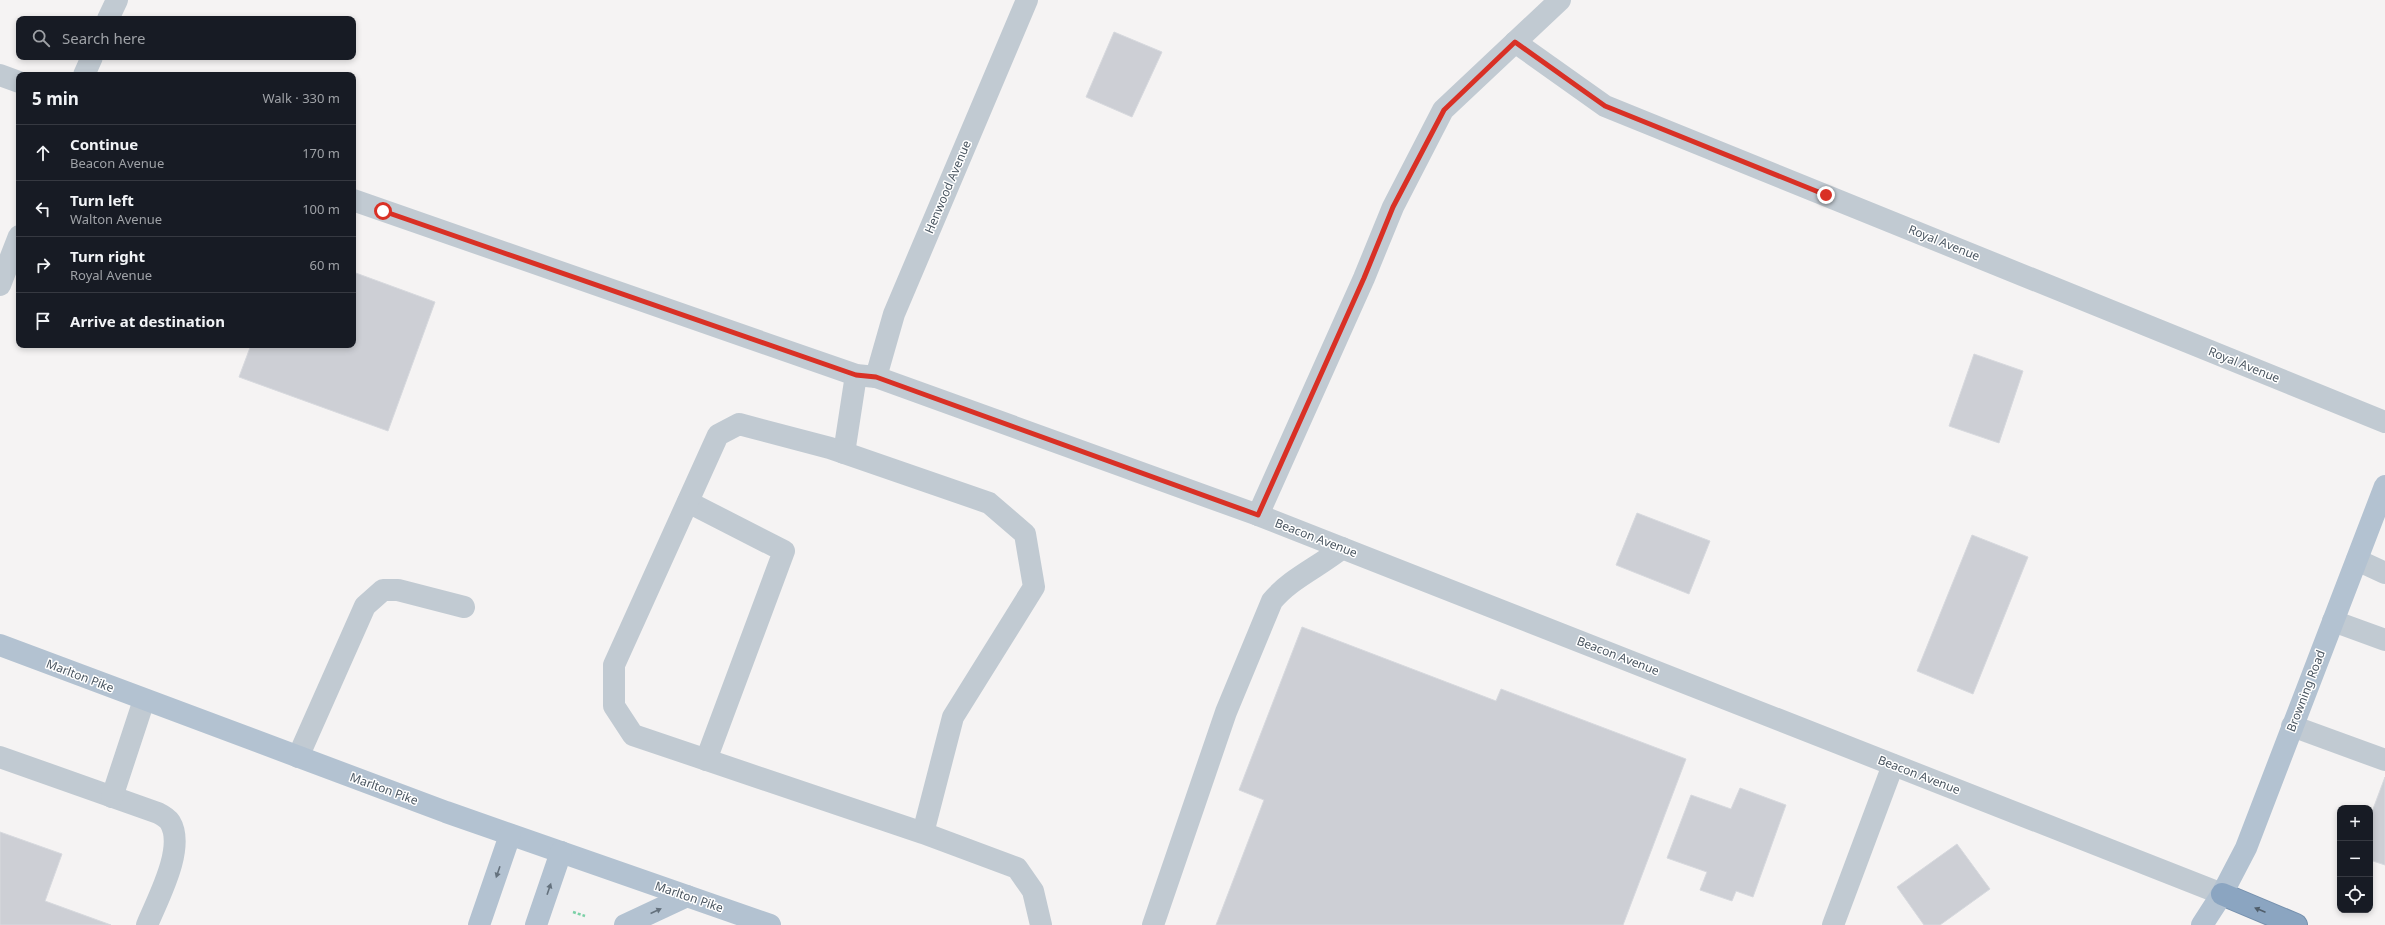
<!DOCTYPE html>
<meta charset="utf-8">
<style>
body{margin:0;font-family:"Noto Sans",sans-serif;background:#242831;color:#f1f3f6}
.controls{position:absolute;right:12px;bottom:12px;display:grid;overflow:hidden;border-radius:8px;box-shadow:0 2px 6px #0003}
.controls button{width:36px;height:36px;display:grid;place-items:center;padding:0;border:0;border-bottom:1px solid #363941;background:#171b24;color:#f1f3f6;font:20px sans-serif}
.stop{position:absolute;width:12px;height:12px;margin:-9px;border:3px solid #d93025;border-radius:50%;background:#fff}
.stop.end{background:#d93025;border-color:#fff;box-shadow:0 1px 4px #0008}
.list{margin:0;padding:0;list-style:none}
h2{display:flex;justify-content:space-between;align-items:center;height:52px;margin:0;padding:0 16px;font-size:17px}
h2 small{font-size:13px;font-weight:400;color:#9ea1a6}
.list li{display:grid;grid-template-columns:26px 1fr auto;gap:12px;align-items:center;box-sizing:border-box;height:56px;padding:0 16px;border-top:1px solid #363941}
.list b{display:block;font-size:15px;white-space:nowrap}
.list p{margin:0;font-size:13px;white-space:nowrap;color:#9ea1a6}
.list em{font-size:13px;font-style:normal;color:#9ea1a6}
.icon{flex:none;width:22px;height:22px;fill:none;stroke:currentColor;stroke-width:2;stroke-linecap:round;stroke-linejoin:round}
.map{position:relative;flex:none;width:2385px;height:925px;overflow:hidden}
.search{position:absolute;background:#171b24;box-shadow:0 2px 6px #0003;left:16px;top:16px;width:340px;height:44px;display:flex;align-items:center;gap:10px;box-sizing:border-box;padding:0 14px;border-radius:8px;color:#9ea1a6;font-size:15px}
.panel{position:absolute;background:#171b24;box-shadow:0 2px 6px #0003;left:16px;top:72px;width:340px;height:276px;border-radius:8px}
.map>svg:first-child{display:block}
.building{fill:#cdcfd5;stroke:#d7d9de}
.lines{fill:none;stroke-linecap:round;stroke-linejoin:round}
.highway-casing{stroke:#7690ad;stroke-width:24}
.path{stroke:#7ad0a6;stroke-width:2.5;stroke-dasharray:3 2;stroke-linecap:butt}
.minor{stroke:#c1cad2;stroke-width:22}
.major{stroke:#b3c2d1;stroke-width:22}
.highway{stroke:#8ba5c1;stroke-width:22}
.oneway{fill:#64717d}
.oneway2{fill:#505e6b}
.route{stroke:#d93025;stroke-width:5}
.labels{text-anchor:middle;stroke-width:3;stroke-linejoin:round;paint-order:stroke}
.street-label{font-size:12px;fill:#4a5661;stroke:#fff}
</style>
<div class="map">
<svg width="2385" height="925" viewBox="0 0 2385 925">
<rect width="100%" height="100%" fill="#f5f3f3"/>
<!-- building -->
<g class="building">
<polygon points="1114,32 1162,52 1132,117 1086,97"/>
<polygon points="353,272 435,302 388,431 239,377 251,345 353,345"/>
<polygon points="1974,354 2023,371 1999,443 1949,426"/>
<polygon points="1637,513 1710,541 1689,594 1616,565"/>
<polygon points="1972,535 2028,557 1973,694 1917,671"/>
<polygon points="1302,627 1496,701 1501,689 1686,759 1623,925 1216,925 1264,800 1239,790"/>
<polygon points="2385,777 2385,865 2370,860 2370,817"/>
<polygon points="1740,788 1786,805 1753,897 1736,891 1732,901 1700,890 1707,872 1667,858 1691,795 1731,809"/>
<polygon points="0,832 62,854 45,901 111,925 0,925"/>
<polygon points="1957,844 1990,889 1940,925 1924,925 1897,887"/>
</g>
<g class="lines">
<!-- highway casing -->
<g class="highway-casing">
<polyline id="highway" points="2222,894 2296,925"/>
</g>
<!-- path -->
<polyline class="path" points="573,912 585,916"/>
<!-- minor -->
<g class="minor">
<polyline points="108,19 117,0"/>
<polyline points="1515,42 1605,106 2385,422"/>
<polyline points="0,75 19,82"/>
<polyline points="84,75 92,57"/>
<polyline points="353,200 856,375 876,377 1258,515 2222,894"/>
<polyline points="0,285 19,236"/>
<polyline points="876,377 894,314 1027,0"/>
<polyline points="844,453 856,375"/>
<polyline points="688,502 784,551 706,760"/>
<polyline points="1258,515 1364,278 1393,207 1443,110 1560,0"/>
<polyline points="2357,560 2385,573"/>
<polyline points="2333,621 2385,640"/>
<polyline points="2292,726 2385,760"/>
<path d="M0,757L158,813C162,815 168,819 170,822C186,848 157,900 147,925"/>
<polyline points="298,757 365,606 383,590 398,590 464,607"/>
<polyline points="112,797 144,700"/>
<polyline points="923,833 953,717 1034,587 1025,534 989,503 830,448 739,424 718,435 614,665 614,706 633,735 923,833 1017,868 1033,891 1041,925"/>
<path d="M1153,925L1226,712L1272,601C1291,578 1319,567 1342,548"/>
<polyline points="1833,925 1893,765"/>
</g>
<!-- major -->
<g class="major">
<polyline points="0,645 446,812 770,925"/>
<polyline points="479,925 510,835"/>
<polyline points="536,925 561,852"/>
<polyline points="625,925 687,896"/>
<polyline points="2202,925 2222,894 2246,848 2385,486"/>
</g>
<!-- highway -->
<use href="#highway" class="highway"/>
</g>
<!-- one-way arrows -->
<defs><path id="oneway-solid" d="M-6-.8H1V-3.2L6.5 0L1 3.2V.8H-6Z"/></defs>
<g class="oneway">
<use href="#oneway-solid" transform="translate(498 872) rotate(109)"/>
<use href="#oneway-solid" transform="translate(549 889) rotate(-71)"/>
<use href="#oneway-solid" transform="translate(656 911) rotate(-25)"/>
</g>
<use class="oneway2" href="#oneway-solid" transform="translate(2260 910) rotate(-157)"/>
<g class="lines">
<!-- route -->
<polyline class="route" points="383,211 856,375 876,377 1258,515 1364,278 1393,207 1444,110 1515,42 1605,106 1826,195"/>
</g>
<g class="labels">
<!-- street labels -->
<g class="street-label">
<text transform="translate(948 187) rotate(-67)" y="4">Henwood Avenue</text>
<text transform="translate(1944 243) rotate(22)" y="4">Royal Avenue</text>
<text transform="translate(2244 365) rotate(22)" y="4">Royal Avenue</text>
<text transform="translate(1316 538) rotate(21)" y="4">Beacon Avenue</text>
<text transform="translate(1618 656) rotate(21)" y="4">Beacon Avenue</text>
<text transform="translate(80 676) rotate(21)" y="4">Marlton Pike</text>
<text transform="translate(2306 691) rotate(-69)" y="4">Browning Road</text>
<text transform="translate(1919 775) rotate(21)" y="4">Beacon Avenue</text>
<text transform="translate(384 789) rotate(20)" y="4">Marlton Pike</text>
<text transform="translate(689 897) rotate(19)" y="4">Marlton Pike</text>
</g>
</g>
</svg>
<div class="controls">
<button>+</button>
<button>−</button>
<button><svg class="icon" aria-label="locate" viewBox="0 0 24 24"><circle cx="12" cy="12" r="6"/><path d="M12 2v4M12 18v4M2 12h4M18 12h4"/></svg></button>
</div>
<div class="stop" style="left:383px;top:211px"></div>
<div class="stop end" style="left:1826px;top:195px"></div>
<div class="search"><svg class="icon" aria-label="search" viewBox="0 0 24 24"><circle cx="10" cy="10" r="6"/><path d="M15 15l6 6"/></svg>Search here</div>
<section class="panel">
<h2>5 min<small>Walk · 330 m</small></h2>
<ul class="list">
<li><svg class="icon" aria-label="ahead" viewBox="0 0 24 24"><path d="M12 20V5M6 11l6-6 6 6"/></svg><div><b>Continue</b><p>Beacon Avenue</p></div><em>170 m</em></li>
<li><svg class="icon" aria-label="left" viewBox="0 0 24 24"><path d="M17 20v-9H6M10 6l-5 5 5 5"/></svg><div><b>Turn left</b><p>Walton Avenue</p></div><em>100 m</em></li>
<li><svg class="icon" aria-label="right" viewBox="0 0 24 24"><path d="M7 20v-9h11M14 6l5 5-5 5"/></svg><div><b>Turn right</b><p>Royal Avenue</p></div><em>60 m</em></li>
<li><svg class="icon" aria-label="arrive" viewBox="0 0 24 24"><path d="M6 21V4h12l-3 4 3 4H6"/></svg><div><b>Arrive at destination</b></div></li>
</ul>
</section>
</div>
